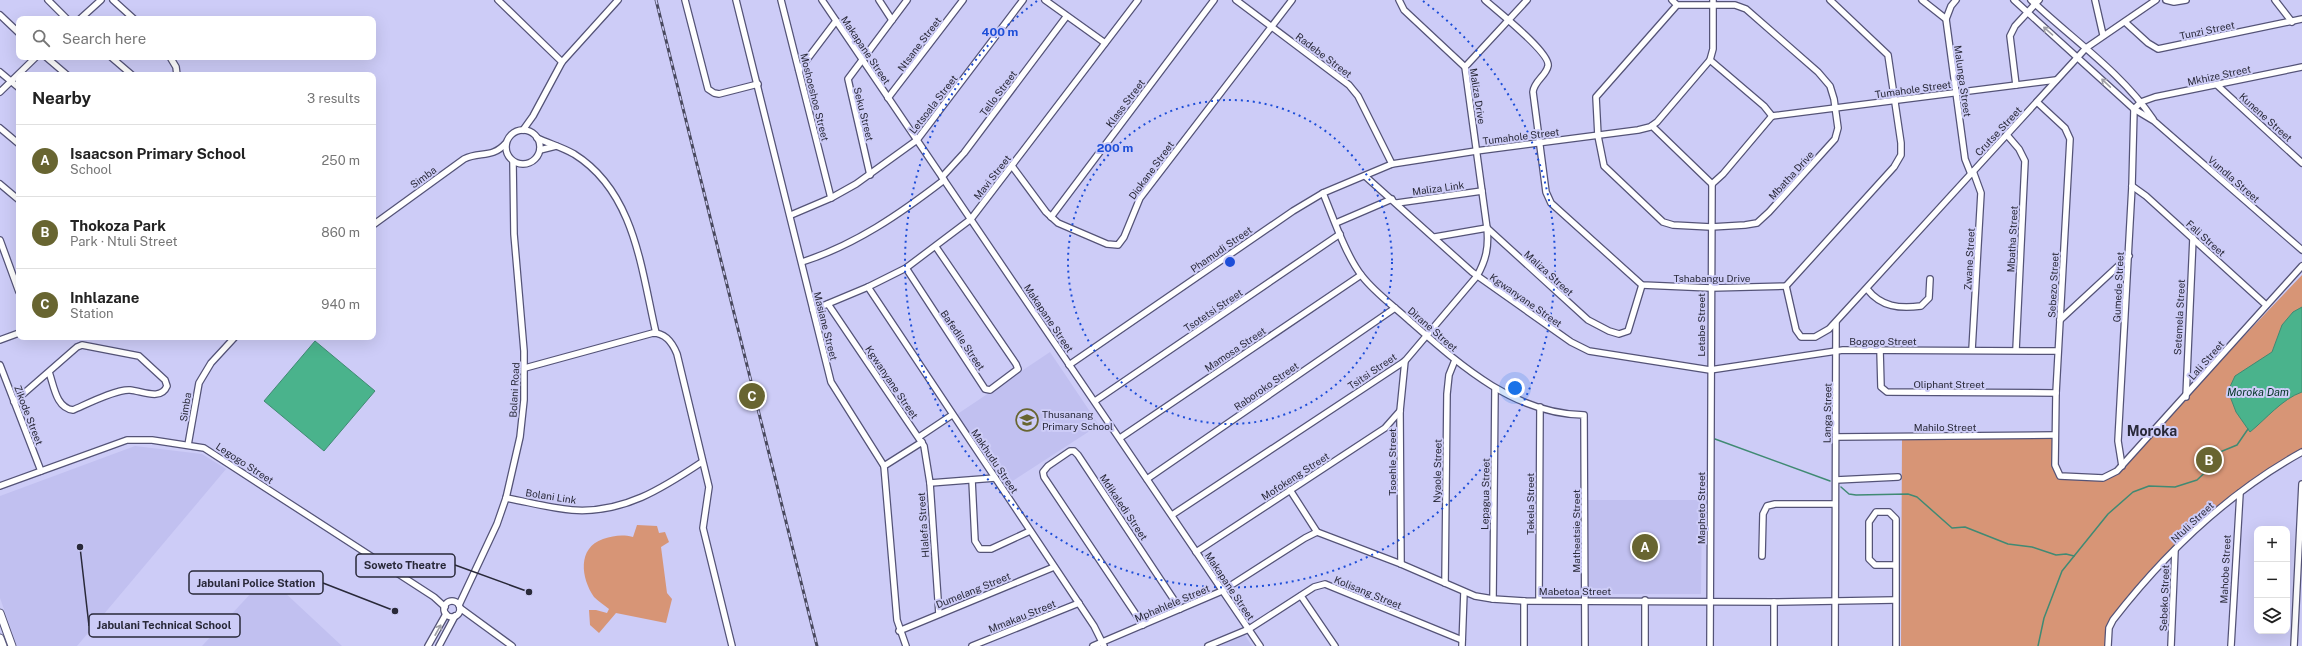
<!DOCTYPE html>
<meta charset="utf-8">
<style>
body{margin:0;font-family:"Public Sans",sans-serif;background:#f2f2f2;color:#222}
.controls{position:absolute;right:12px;bottom:12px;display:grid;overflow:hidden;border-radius:8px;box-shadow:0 4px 16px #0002}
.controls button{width:36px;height:36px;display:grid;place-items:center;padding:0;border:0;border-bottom:1px solid #e0e0e0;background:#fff;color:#222;font:20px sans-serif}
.you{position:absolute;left:1515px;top:388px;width:14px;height:14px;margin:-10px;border:3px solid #fff;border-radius:50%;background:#1a73e8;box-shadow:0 0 0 6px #1a73e833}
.badge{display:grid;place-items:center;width:26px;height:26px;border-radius:50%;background:#686531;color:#fff;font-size:13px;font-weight:700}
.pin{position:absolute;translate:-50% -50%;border:2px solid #fff;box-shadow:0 1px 4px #0006}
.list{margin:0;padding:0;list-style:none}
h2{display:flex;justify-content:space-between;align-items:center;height:52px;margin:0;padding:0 16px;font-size:17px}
h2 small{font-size:13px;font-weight:400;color:#767676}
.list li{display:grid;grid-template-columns:26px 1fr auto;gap:12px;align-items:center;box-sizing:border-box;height:72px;padding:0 16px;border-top:1px solid #e0e0e0}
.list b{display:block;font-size:15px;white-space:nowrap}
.list p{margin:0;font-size:13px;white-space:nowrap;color:#767676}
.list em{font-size:13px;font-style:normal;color:#767676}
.icon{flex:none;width:22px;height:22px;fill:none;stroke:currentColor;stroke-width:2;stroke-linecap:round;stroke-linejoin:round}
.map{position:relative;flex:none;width:2302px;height:646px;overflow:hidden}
.search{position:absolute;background:#fff;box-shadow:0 4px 16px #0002;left:16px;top:16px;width:360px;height:44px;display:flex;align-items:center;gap:10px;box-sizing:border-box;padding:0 14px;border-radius:8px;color:#767676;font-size:15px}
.panel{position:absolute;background:#fff;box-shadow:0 4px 16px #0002;left:16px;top:72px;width:360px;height:268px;border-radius:8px}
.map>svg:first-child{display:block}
.built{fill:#c1c0f0}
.green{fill:#d79576}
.water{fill:#4ab38c;stroke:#408a73}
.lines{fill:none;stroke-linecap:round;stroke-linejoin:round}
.stream{stroke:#408a73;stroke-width:1.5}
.minor-casing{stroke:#545377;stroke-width:8}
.major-casing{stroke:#545377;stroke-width:9}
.minor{stroke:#fff;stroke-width:5.5}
.major{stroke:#fff;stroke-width:7}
.rail-casing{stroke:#48485d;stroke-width:3}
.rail{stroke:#cdccf7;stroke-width:1.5;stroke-dasharray:4.5;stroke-linecap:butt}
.oneway{stroke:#9f9fa6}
.ring{fill:none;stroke:#1d4ed8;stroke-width:2;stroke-dasharray:2 4}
.labels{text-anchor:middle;stroke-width:4;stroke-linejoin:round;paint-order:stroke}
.street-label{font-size:10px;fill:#292939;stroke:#cdccf7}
.poi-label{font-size:10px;fill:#292939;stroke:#cdccf7;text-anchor:start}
.water-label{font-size:11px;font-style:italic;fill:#033424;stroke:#cdccf7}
.district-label{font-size:14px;font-weight:bold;fill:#292939;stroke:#cdccf7}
.centre{fill:#1d4ed8;stroke:#cdccf7;stroke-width:2}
.ring-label{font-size:12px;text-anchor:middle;font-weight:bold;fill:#1d4ed8;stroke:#cdccf7;stroke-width:4;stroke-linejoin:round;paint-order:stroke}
.leader{fill:none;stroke:#292939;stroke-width:1.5}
.callout-dot{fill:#292939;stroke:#cdccf7;stroke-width:1.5}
.callout{fill:#cdccf7;stroke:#292939;stroke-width:1.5}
.callout-label{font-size:11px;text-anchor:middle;font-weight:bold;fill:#292939}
</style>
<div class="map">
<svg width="2302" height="646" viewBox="0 0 2302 646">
<rect width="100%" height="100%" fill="#cdccf7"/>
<!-- built -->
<g class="built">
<polygon points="1050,352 1099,425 1005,486 956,415"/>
<polygon points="135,446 202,454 226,469 77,646 17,646 0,598 0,496"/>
<polygon points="1587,500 1702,500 1701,594 1589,594"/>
<polygon points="267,576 342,646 202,646"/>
<polygon points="1243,632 1252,646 1208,646"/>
</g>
<!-- green -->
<g class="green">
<polygon points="2302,275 2302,452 2256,483 2196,531 2116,617 2110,634 2109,646 1901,646 1902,436 2053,437 2058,475 2109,478"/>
<path d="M637,525L657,526L659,533L665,532L669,542L661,547L667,593L672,599L666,623L616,613L599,633L590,625L589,610H596L607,613L609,609C604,605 598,601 594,597C581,578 577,548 603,539C614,536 621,534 633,537Z"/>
</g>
<!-- water -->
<g class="water">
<path d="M2302,307V392C2282,399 2266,419 2250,432L2236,412L2228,391L2235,376L2272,352L2282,325L2293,312Z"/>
<polygon points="315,341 375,391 324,451 264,401"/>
</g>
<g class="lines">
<!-- stream -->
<g class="stream">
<polyline points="1715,439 1830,481"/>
<polyline points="1841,487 1849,494 1856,495 1908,494 1917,497 1952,528 1965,527 2008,544 2032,547 2056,555 2066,554 2074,556"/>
<polyline points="2038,646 2044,618 2062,571 2108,514 2133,492 2149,486 2175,487 2197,480 2217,461 2220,452 2237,445 2248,429"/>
</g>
<!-- minor casing -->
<g class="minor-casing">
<g id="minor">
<polyline points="48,0 67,19"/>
<polyline points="113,0 134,19"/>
<polyline points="498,0 562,62"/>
<polyline points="685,0 708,89 714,93 719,94 758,84"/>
<polyline points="736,0 831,382 884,466 897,620 906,646"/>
<polyline points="781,0 831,198"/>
<polyline points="822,0 1260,646"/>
<polyline points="879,0 892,20"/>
<polyline points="1045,0 1105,43"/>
<polyline points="1236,0 1349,85 1358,96 1392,164"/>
<path d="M1485,0C1496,10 1551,53 1548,66C1546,76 1534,81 1533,92L1546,192L1551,203L1642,285L1711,288L1786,286L1894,167L1901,155V143L1888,55L1830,0"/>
<polyline points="1672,0 1677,5 1735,5 1746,9 1818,72 1830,86 1834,99 1838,128 1835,139 1769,212 1757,223 1745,225 1711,227 1673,225 1663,222 1604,166 1598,136 1596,97 1677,5"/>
<polyline points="1922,0 1946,19 1965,159 1971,174"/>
<polyline points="2014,0 2134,109 2154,121 2302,250"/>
<path d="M2031,0C2072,39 2121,72 2153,119"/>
<polyline points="2095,0 2103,35"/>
<polyline points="2166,0 2174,2 2186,0"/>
<polyline points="2275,0 2292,22"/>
<polyline points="0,15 19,33"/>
<polyline points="80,19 101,0"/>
<polyline points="1946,19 1951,6 1956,0"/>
<polyline points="2125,22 2148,43 2158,49 2302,19"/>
<polyline points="46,57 67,75"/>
<polyline points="111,57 132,75"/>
<polyline points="170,57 176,67 177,75"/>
<polyline points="1710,60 1764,106 1772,116"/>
<polyline points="1465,67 1527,0"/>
<polyline points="799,70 836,21"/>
<polyline points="0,72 19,88"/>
<polyline points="2016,85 2010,36 2015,26 2039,0"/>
<polyline points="2217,85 2302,163"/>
<polyline points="0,92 36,57"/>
<polyline points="888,98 963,0"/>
<polyline points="2037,102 2065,128 2070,139 2056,393 2055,465 2060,476 2103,478 2117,471 2302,266"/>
<polyline points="2134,109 2141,102 2155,97 2302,67"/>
<polyline points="1772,116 2056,80"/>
<polyline points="1652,126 1712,184"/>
<polyline points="0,128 19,144"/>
<circle cx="523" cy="147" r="17"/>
<polyline points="523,130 533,116 562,62 618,0"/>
<polyline points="2007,135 2019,149 2025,161 2016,350"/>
<path d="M537,138C550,144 562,147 574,154C635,192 641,269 656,333"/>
<polyline points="540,150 556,146"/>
<polyline points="1012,166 1046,212 1058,223 1107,244 1118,245 1124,237 1140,198 1292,0"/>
<polyline points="870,175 848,79 907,0"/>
<polyline points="1365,176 1472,272 1571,342 1589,351 1710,370 1843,350 2057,351"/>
<polyline points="942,177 964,153 1066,17"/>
<polyline points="0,184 19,200"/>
<polyline points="1712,184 1723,174 1772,116"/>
<polyline points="2132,186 2146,196 2266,305"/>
<path d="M1323,193C1333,217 1346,256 1362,276C1375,293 1395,307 1411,322C1460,365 1514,414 1584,415L1585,646"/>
<polyline points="1397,203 1482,191"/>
<polyline points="791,215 831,198 856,184 917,140 1023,0"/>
<polyline points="1051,217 1214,0"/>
<polyline points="1336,223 1392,199"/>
<path d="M373,225L464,159C480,151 492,159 506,143"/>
<polyline points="1487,228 1588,320 1609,331 1619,334 1628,331 1642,285"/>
<polyline points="1435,237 1487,228"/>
<polyline points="0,240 19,292"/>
<path d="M802,262C855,245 900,214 944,180"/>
<polyline points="906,268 985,389 990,390 1018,369 1016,364 936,247"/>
<polyline points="1786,286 1796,330 1801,337 1815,337 1829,329 2086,48 2156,0"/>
<polyline points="868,287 1094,626 1104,646"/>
<path d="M1867,289C1881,307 1900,309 1921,306L1929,298L1930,279"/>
<polyline points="828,304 924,446 930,483 939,614"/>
<polyline points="813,310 868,287 906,268 971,219 1138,0"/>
<polyline points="2060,320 2129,256"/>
<polyline points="0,340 19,333"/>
<polyline points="1880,350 1881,387 1887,392 2056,393"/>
<polyline points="1972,350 1981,193 1973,171"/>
<polyline points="0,365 41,471"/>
<polyline points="1069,365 1293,211 1323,193 1392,164 1476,151 1638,130 1650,127 1657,122 1710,60 1713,49 1713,0"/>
<path d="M525,368L653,333C666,333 673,344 677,354L709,487L703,528L732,646"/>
<polyline points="2186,397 2193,238"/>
<polyline points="1095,401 1340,234"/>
<path d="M14,402L77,347L82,345L139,356L165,380L167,386C161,401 142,391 130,390C116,389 87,404 73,410C56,408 54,386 49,372"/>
<polyline points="919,437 952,415"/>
<polyline points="1836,437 2055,435"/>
<polyline points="1120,438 1361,275"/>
<polyline points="188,445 199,383 211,363 235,337"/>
<polyline points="884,466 922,442"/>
<polyline points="2122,466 2118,441 2132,186 2134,109"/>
<polyline points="1147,479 1395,308"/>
<polyline points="972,480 975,541 980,549 991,549 1030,531"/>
<polyline points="1836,480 1898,477"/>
<polyline points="930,483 995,478"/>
<polyline points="0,486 127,440 152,440 204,448 434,597 445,607"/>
<polyline points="1290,490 1317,532 1401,564 1475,596 1493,599 1524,601 1774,602 1895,600"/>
<path d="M506,498C528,502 550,508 572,510C623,514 663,488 702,462"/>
<path d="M1172,515L1405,361L1477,276C1486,260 1489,247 1487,228L1465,67L1404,10L1399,0"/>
<polyline points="1196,552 1385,428 1400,411"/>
<polyline points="1762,556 1763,514 1767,506 1775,504 1835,504"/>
<polyline points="1401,564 1400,411 1405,361"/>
<polyline points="1895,565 1875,565 1869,559 1869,522 1876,512 1889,512 1896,519 1896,646"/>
<polyline points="1445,583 1447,394 1449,375 1455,360"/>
<polyline points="1301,596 1335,646"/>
<polyline points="1493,599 1495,389"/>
<polyline points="1539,600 1540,407"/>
<circle cx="452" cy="609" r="8"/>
<polyline points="459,605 497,524 506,498 520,437 524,400 524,351 514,234 513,162"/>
<polyline points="460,608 512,646"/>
<polyline points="1143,625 1044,477 1043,472 1048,466 1070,451 1074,451 1078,455 1180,609"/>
<polyline points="899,631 1054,567"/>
<polyline points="428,646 446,614"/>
<polyline points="439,646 455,616"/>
<polyline points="972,646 1079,603"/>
<polyline points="1093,646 1222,591 1305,538 1317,532"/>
<polyline points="1208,646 1249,629 1314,587 1325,584 1462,640"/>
<polyline points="1462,646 1464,592"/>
<polyline points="1524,646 1524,601"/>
<polyline points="1645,646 1645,600"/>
<polyline points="1710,646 1712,184"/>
<polyline points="1774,646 1774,602"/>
<polyline points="1835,646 1836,323"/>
<path d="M2108,646L2109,628L2113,620C2165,553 2228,493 2302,452"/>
<polyline points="2171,646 2175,550"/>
<polyline points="2231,646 2240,493"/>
<polyline points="2294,646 2302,484"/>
</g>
</g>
<!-- major casing -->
<g class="major-casing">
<g id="major">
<polyline points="0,613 12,646"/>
<polyline points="0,638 3,646"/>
</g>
</g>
<!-- minor -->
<use href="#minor" class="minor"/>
<!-- major -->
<use href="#major" class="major"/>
<!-- rail casing -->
<g class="rail-casing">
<polyline id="rail" points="656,0 817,646"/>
</g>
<!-- rail -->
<use href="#rail" class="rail"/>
</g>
<!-- one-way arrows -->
<defs><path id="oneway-shaft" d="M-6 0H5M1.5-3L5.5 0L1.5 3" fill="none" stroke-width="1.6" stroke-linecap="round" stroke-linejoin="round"/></defs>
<g class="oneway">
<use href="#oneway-shaft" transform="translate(2048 31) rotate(-139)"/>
<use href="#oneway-shaft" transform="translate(2106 83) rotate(-137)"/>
<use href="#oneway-shaft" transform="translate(438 630) rotate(-61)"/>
</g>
<!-- distance rings -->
<g class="ring">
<circle cx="1230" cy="262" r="162"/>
<path d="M1423 1A325 325 0 1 1 1037 1"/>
</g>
<!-- icons -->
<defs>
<g id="school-ring" transform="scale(1.15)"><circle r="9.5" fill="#cdccf7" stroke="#686531" stroke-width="1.5"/><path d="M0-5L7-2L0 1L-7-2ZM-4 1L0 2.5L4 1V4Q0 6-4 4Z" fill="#686531"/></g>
</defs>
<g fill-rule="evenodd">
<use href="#school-ring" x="1027" y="420"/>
</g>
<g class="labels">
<!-- street labels -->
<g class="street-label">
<text transform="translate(2207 30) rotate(-12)" y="4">Tunzi Street</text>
<text transform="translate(919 44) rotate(-53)" y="4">Ntsane Street</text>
<text transform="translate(866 50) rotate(56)" y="4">Makapane Street</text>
<text transform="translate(1324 55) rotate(37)" y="4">Radebe Street</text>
<text transform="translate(2219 75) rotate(-12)" y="4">Mkhize Street</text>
<text transform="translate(1963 81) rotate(82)" y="4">Malunga Street</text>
<text transform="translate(1913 89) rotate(-8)" y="4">Tumahole Street</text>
<text transform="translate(998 93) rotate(-53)" y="4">Tello Street</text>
<text transform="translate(1478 96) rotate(81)" y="4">Maliza Drive</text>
<text transform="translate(815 97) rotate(76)" y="4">Moshoeshoe Street</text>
<text transform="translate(1125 103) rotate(-53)" y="4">Klass Street</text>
<text transform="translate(933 104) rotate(-52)" y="4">Letsoala Street</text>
<text transform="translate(864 114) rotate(76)" y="4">Seku Street</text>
<text transform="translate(2266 117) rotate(42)" y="4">Kunene Street</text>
<text transform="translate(1998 131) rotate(-47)" y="4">Crutse Street</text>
<text transform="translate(1521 136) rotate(-7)" y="4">Tumahole Street</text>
<text transform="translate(1151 170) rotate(-54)" y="4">Diokane Street</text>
<text transform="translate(1791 175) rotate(-48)" y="4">Mbatha Drive</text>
<text transform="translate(423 177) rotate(-36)" y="4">Simba</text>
<text transform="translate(992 177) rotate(-52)" y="4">Mavi Street</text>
<text transform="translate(2234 179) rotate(41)" y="4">Vundla Street</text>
<text transform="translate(1438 188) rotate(-8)" y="4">Maliza Link</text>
<text transform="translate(2206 238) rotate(42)" y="4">Fali Street</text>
<text transform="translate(2012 239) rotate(-87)" y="4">Mbatha Street</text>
<text transform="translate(1221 249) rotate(-35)" y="4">Phamudi Street</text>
<text transform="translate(1969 259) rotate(-87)" y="4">Zwane Street</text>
<text transform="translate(1549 273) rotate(42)" y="4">Maliza Street</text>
<text x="1712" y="282">Tshabangu Drive</text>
<text transform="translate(2053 285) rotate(-87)" y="4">Sebezo Street</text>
<text transform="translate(2118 287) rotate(-87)" y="4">Gumede Street</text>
<text transform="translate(1526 300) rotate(35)" y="4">Kgwanyane Street</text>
<text transform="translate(1213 310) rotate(-34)" y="4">Tsotetsi Street</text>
<text transform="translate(2179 317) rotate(-87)" y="4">Setemela Street</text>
<text transform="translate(1049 318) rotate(56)" y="4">Makapane Street</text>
<text transform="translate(1701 325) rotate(-90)" y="4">Letabe Street</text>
<text transform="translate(826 326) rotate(76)" y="4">Masiane Street</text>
<text transform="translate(1433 329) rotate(41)" y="4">Dirane Street</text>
<text transform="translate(963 340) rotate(56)" y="4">Bafedile Street</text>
<text x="1883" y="345">Bogogo Street</text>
<text transform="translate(1235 349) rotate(-34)" y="4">Mamosa Street</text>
<text transform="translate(2206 360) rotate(-49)" y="4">Lali Street</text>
<text transform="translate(1372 371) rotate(-34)" y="4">Tsitsi Street</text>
<text transform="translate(892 382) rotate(56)" y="4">Kgwanyane Street</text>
<text x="1949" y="388">Oliphant Street</text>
<text transform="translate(1266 386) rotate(-35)" y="4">Raboroko Street</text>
<text transform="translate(514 390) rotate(-87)" y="4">Bolani Road</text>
<text transform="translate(185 407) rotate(-81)" y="4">Simba</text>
<text transform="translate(1827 413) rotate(-89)" y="4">Langa Street</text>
<text transform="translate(29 415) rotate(69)" y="4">Zikode Street</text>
<text x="1945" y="431">Mahilo Street</text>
<text transform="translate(995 461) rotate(56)" y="4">Makhudu Street</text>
<text transform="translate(1392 462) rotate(-90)" y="4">Tsoehle Street</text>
<text transform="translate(245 463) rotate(33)" y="4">Legogo Street</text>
<text transform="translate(1437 471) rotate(-89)" y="4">Nyaole Street</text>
<text transform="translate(1295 476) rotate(-33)" y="4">Mofokeng Street</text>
<text transform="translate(1485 494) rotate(-89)" y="4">Lepagua Street</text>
<text transform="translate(551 496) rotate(9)" y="4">Bolani Link</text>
<text transform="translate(1530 504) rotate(-90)" y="4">Tekela Street</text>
<text transform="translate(1124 507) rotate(56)" y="4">Mdikaledi Street</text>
<text transform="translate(1701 508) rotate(-90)" y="4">Mapheto Street</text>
<text transform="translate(2192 522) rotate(-43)" y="4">Ntuli Street</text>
<text transform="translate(923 525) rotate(-94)" y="4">Hlalefa Street</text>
<text transform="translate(1576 531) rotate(-90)" y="4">Matheatsie Street</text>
<text transform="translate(2225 569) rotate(-87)" y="4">Mahobe Street</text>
<text transform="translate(1230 586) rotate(56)" y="4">Makapane Street</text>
<text transform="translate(973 590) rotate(-22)" y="4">Dumelang Street</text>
<text x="1575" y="595">Mabetoa Street</text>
<text transform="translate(1368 592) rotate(22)" y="4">Kolisang Street</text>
<text transform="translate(2164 598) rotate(-88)" y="4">Sebeko Street</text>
<text transform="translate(1172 603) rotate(-23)" y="4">Mphahlele Street</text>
<text transform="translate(1022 616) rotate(-22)" y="4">Mmakau Street</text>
</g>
<!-- poi labels -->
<g class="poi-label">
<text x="1042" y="418">Thusanang<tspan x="1042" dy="12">Primary School</tspan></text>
</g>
<!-- water labels -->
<g class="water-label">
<text x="2258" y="396">Moroka Dam</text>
</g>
<!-- district labels -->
<g class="district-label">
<text x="2152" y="436">Moroka</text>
</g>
</g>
<circle cx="1230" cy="262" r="6" class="centre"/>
<g class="ring-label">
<text x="1000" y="36">400 m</text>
<text x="1115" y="152">200 m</text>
</g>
<!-- callouts -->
<path class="leader" d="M529 592L455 565M395 611L323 583M80 547L89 626"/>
<g class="callout-dot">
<circle cx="529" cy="592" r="4"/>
<circle cx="395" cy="611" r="4"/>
<circle cx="80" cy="547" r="4"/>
</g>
<g class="callout">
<rect x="356" y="554" width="99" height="23" rx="4"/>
<rect x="189" y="571" width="134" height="23" rx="4"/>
<rect x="89" y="614" width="151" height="23" rx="4"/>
</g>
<g class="callout-label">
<text x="405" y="569">Soweto Theatre</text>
<text x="256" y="587">Jabulani Police Station</text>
<text x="164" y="629">Jabulani Technical School</text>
</g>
</svg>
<div class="controls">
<button>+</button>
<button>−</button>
<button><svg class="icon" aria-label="layers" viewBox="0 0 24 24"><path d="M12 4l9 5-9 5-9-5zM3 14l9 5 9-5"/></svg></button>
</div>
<div class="you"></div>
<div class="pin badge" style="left:1645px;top:547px">A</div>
<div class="pin badge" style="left:2209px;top:460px">B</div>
<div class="pin badge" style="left:752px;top:396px">C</div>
<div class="search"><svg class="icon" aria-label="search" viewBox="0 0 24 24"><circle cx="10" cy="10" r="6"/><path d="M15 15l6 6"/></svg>Search here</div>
<section class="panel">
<h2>Nearby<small>3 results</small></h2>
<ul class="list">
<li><span class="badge">A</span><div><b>Isaacson Primary School</b><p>School</p></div><em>250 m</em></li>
<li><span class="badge">B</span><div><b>Thokoza Park</b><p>Park · Ntuli Street</p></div><em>860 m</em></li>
<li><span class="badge">C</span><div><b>Inhlazane</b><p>Station</p></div><em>940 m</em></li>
</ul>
</section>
</div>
